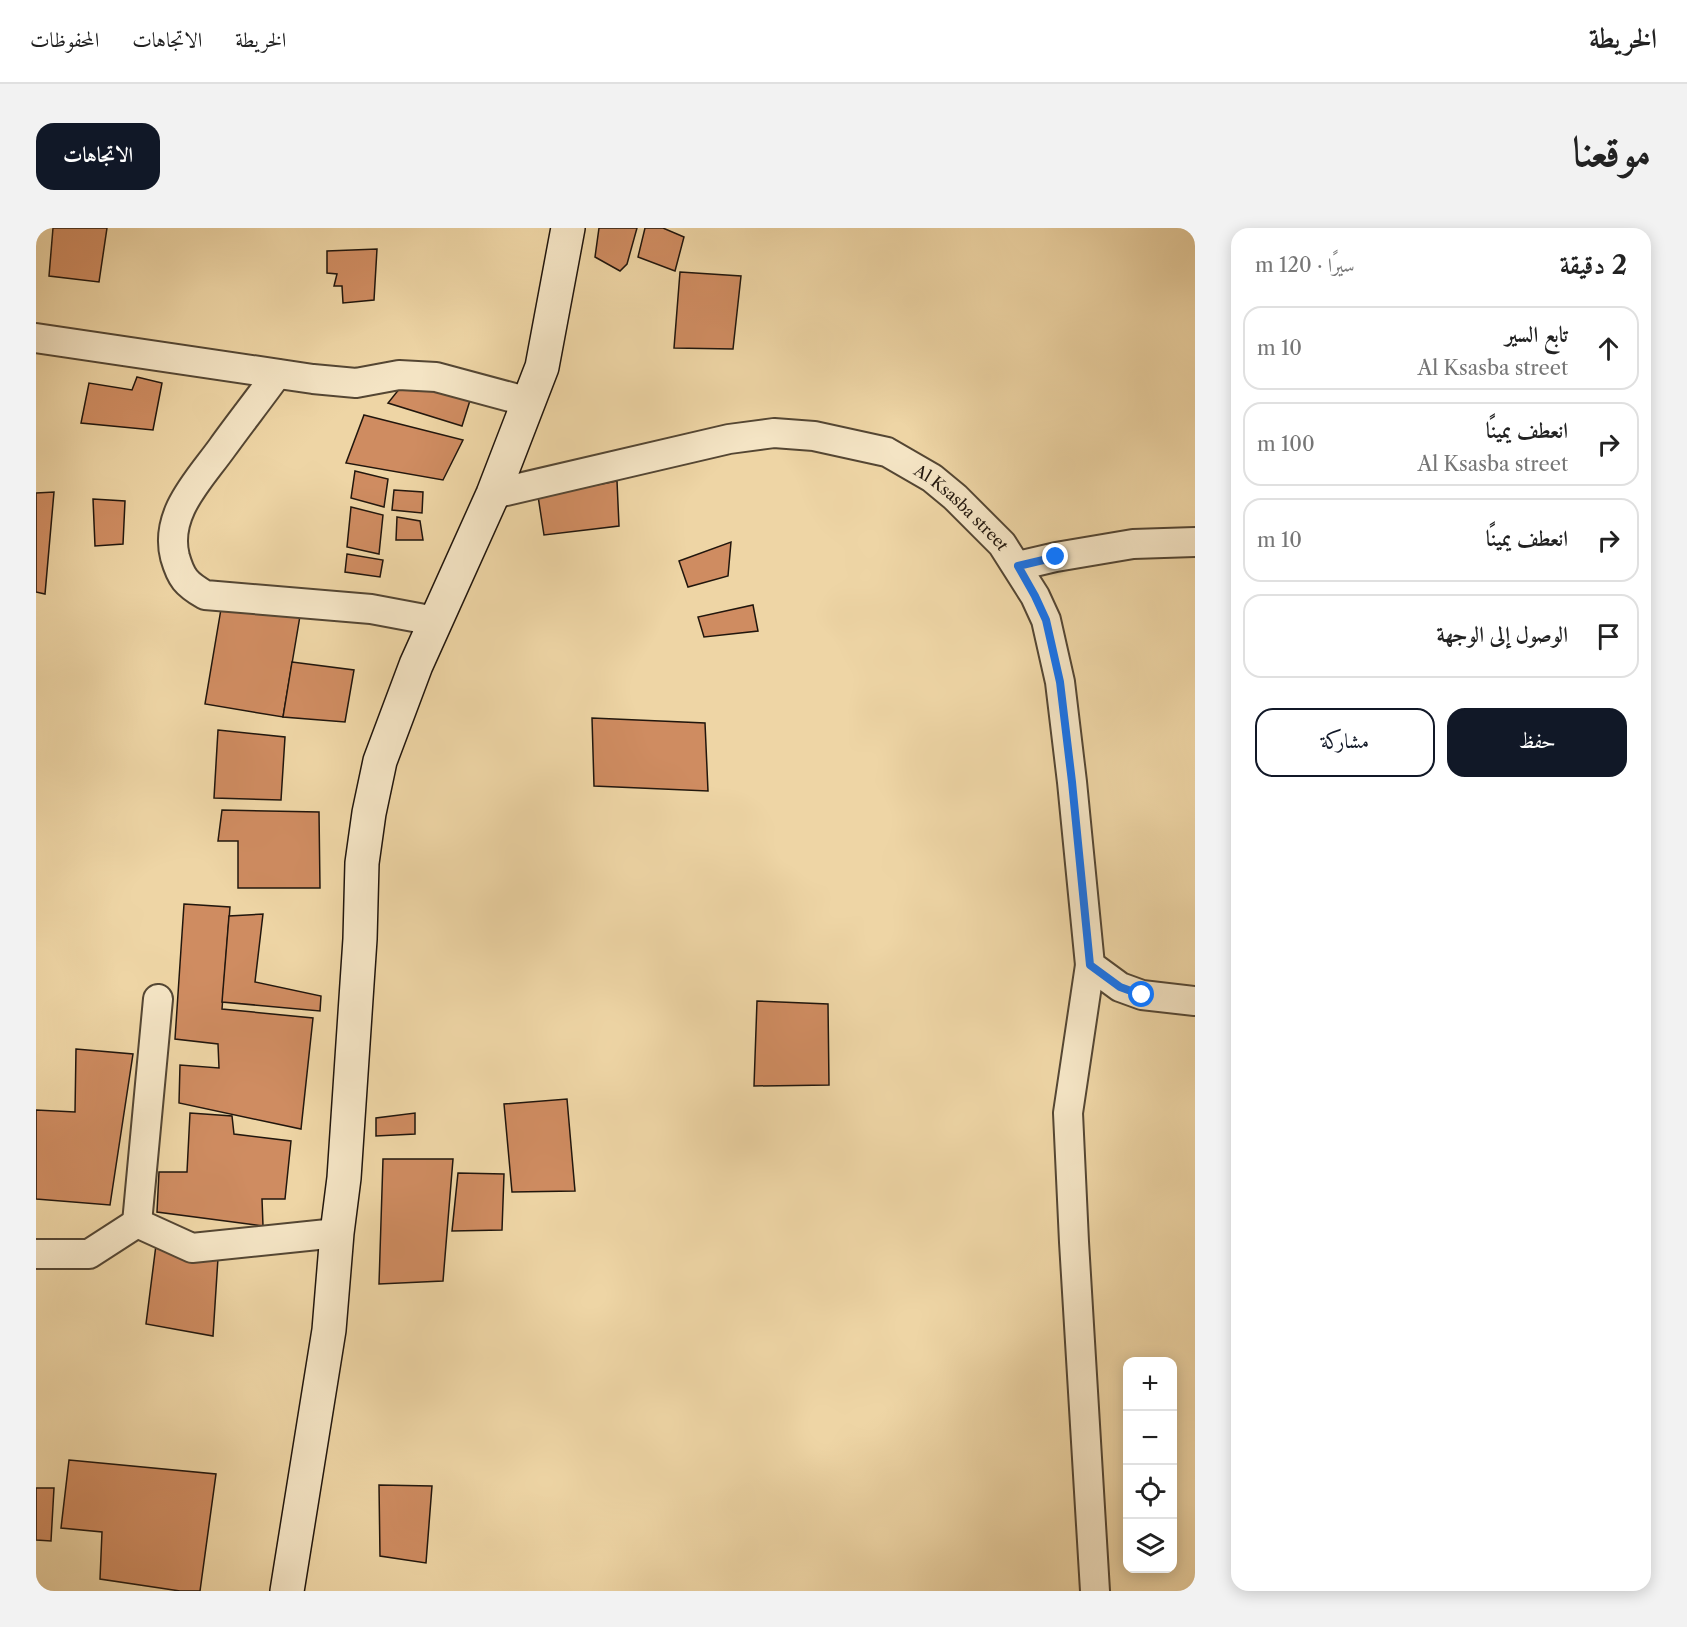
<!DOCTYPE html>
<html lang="ar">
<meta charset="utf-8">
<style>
body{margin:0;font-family:"Libre Caslon Text",Amiri,serif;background:#f2f2f2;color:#222;direction:rtl}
.controls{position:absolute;right:18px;bottom:18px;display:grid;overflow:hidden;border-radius:12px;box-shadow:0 3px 15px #0003}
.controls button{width:54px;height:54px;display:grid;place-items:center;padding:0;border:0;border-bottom:2px solid #e0e0e0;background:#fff;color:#222;font:30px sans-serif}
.stop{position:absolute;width:18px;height:18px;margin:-14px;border:4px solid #1a73e8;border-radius:50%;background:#fff}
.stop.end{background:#1a73e8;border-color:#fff;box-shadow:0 2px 6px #0008}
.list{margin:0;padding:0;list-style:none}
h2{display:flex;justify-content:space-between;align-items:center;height:78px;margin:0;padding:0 24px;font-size:26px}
h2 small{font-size:20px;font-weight:400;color:#767676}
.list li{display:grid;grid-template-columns:39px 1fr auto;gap:18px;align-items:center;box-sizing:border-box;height:84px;margin:0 12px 12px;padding:0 12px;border:2px solid #e0e0e0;border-radius:18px}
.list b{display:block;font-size:22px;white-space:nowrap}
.list p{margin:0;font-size:20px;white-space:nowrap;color:#767676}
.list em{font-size:20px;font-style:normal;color:#767676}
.actions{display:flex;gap:12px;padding:18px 24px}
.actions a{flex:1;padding:14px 0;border:2px solid #111827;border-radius:18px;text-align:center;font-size:21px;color:#111827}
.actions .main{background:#111827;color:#fff}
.icon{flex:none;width:33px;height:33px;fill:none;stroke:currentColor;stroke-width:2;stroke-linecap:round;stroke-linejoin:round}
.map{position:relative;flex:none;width:1159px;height:1363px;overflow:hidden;direction:ltr;border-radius:18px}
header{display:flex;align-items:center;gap:36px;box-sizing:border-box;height:84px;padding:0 30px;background:#fff;border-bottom:2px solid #e0e0e0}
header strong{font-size:28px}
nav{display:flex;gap:33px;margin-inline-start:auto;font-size:21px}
.intro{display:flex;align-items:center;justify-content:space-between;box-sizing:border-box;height:144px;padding:0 36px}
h1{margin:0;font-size:42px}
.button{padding:15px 27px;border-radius:18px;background:#111827;color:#fff;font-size:21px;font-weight:700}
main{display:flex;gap:36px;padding:0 36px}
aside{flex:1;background:#fff;border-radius:18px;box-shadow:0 3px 15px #0003}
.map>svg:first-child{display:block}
.building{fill:#cf8c61;stroke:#21160d;stroke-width:1.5}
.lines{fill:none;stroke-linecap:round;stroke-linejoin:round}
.street-casing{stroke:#544633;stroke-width:32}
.secondary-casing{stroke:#21160d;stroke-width:36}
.street{stroke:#f4e4c4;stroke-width:28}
.secondary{stroke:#f4e4c4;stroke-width:33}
.route{stroke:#1a73e8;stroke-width:8}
.labels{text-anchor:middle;stroke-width:4.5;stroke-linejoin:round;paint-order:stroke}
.street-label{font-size:16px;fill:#21160d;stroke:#f4e4c4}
</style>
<header>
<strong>الخريطة</strong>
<nav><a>الخريطة</a><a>الاتجاهات</a><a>المحفوظات</a></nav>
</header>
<div class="intro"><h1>موقعنا</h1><a class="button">الاتجاهات</a></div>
<main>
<aside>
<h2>2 دقيقة<small>سيرًا · 120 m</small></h2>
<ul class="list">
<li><svg class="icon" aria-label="ahead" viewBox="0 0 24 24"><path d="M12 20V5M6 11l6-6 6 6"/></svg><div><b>تابع السير</b><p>Al Ksasba street</p></div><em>10 m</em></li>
<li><svg class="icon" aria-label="right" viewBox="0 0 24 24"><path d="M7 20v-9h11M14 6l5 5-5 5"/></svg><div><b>انعطف يمينًا</b><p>Al Ksasba street</p></div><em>100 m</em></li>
<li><svg class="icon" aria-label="right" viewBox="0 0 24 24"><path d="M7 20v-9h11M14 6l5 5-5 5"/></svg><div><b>انعطف يمينًا</b></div><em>10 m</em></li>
<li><svg class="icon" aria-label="arrive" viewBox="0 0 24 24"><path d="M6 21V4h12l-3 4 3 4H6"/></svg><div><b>الوصول إلى الوجهة</b></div></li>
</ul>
<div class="actions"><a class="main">حفظ</a><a>مشاركة</a></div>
</aside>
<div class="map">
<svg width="1159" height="1363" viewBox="0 0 1159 1363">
<rect width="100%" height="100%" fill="#eed5a5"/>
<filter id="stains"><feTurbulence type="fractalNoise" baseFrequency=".00333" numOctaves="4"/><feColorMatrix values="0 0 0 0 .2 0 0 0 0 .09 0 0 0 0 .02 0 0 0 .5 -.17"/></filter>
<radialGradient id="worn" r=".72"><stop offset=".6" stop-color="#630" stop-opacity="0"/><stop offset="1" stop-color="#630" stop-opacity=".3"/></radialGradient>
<!-- building -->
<g class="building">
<polygon points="17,0 71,0 63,54 13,48"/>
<polygon points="563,0 601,0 591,36 584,43 559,29"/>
<polygon points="609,0 627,0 648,9 639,43 602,29"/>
<polygon points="341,21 338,72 307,75 306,58 298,58 301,46 291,45 291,23"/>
<polygon points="644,44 705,48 697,121 638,120"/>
<polygon points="101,149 126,155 117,202 45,195 53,155 96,162"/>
<polygon points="368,155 436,166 426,198 352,175"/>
<polygon points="328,187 427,212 407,252 310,235"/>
<polygon points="319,243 352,251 348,279 315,270"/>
<polygon points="581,253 583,298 508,307 502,268"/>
<polygon points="358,262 387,264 386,285 356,282"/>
<polygon points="18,264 9,366 0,364 0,265"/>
<polygon points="57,271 89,273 87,316 59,318"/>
<polygon points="315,279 347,287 343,326 311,319"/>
<polygon points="361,289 384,293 387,312 360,312"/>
<polygon points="695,314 692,348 652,359 643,333"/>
<polygon points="311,326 347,332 344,349 309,344"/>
<polygon points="717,377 722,403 668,409 662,389"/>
<polygon points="185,381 264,388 247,489 169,476"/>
<polygon points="256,434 318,442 309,494 247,489"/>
<polygon points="556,490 669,495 672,563 558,558"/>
<polygon points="182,502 249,509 245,572 178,570"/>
<polygon points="186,582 283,584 284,660 202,660 202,613 182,613"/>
<polygon points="148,676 194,679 186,781 277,790 265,901 143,875 144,837 183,840 182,816 139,811"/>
<polygon points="227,686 219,754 285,768 284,783 186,774 193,688"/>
<polygon points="721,773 792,776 793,857 718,858"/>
<polygon points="40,821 97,826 74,977 0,971 0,882 39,884"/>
<polygon points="531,871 539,963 476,964 468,876"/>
<polygon points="154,885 196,888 198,906 255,913 249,971 226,971 227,998 121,984 123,944 151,944"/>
<polygon points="379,885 379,906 340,908 340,890"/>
<polygon points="347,931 417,931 407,1053 343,1056"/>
<polygon points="422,945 468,946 466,1002 416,1003"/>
<polygon points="120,1017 182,1030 177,1108 110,1096"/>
<polygon points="33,1232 180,1246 164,1363 144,1363 64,1351 66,1304 25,1300"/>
<polygon points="343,1257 396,1258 390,1335 344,1328"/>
<polygon points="0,1260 18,1260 15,1313 0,1312"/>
</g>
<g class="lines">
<!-- street casing -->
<g class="street-casing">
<g id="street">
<polyline points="0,110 277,151 320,155 363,147 400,149 493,174"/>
<path d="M241,146C223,171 204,195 186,220C163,252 128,286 139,329C145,350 150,356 169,367L335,381L399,393"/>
<path id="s1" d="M457,266L693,211L738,205L778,208L851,224L896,250L919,269L966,316L999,368L1010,392L1024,454L1036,554L1054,737L1084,759L1106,767L1159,773"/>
<polyline points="982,338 1020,329 1097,316 1159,314"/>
<polyline points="1054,737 1032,885 1038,1014 1059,1363"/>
<polyline points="101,995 122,771"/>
<polyline points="0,1026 53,1026 101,995 156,1020 301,1005"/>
</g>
</g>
<!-- secondary casing -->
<g class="secondary-casing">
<polyline id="secondary" points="251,1363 293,1102 301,1005 308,950 324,711 326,635 333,585 344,533 380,437 457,266 506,139 532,0"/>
</g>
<!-- street -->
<use href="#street" class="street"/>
<!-- secondary -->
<use href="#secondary" class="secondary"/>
</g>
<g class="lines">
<!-- route -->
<polyline class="route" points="1020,329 982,338 999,368 1010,392 1024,454 1036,554 1054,737 1084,759 1106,767"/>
</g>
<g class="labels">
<!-- street labels -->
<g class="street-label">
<text dy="6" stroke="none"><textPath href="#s1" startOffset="496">Al Ksasba street</textPath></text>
</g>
</g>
<rect width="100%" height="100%" filter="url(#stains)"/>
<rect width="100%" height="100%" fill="url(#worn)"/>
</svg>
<div class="controls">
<button>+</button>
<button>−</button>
<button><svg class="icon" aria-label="locate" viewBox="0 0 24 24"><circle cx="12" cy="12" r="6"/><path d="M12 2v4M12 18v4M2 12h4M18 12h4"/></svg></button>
<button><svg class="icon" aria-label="layers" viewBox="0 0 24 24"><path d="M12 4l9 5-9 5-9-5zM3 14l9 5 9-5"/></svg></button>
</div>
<div class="stop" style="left:1106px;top:767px"></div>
<div class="stop end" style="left:1020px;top:329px"></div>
</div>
</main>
